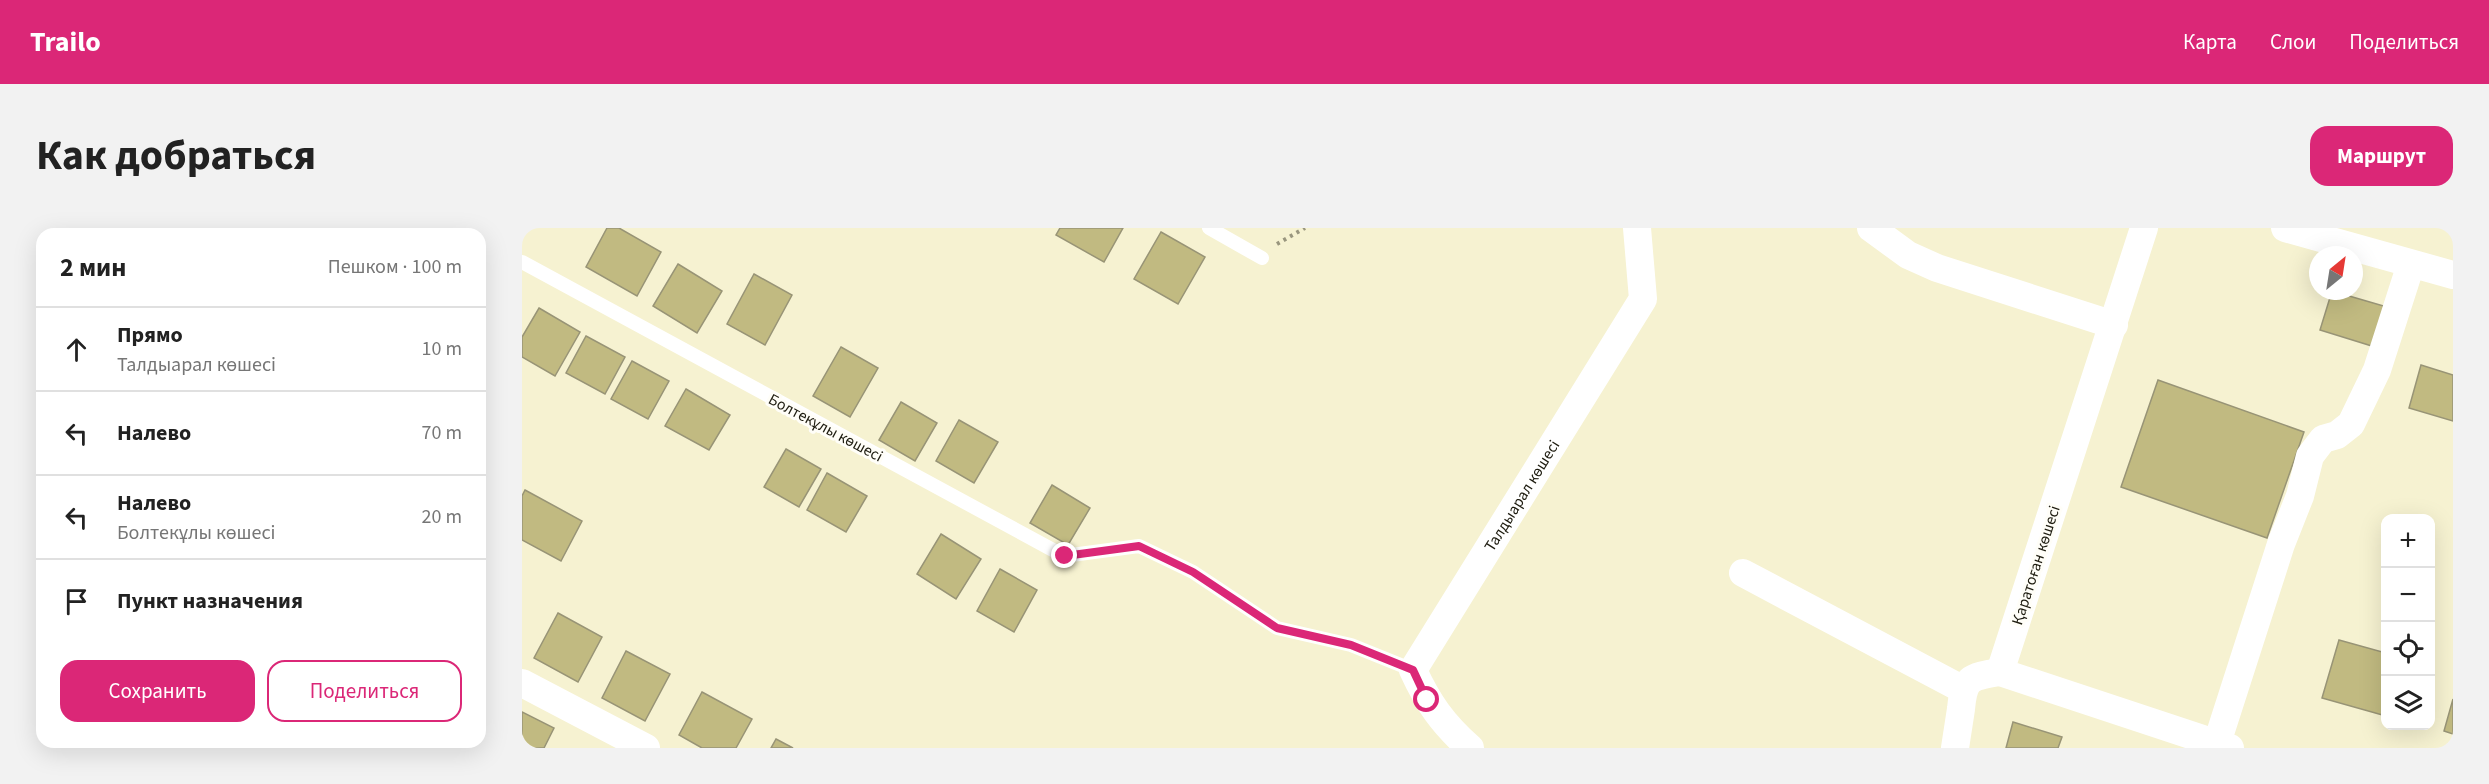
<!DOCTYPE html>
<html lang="ru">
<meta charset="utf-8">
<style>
body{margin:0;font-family:"Source Sans 3",sans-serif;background:#f2f2f2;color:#222}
.controls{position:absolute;right:18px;bottom:18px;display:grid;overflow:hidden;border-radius:12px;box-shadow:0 6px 24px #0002}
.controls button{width:54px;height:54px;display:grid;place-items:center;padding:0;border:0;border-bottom:2px solid #e0e0e0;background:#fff;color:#222;font:30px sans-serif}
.compass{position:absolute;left:1787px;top:18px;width:54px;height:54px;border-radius:50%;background:#fff;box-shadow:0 6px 24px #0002;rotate:30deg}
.stop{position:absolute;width:18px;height:18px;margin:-14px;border:4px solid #db2777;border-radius:50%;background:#fff}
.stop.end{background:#db2777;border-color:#fff;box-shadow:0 2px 6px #0008}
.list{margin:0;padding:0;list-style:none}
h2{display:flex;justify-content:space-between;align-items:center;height:78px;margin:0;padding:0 24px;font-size:26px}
h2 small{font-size:20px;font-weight:400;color:#767676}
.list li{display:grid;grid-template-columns:39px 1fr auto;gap:18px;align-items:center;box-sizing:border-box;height:84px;padding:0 24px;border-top:2px solid #e0e0e0}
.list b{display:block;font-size:22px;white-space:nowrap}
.list p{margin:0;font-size:20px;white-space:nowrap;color:#767676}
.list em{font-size:20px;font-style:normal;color:#767676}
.actions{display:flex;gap:12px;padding:18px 24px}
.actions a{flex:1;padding:14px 0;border:2px solid #db2777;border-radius:18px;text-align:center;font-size:21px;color:#db2777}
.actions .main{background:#db2777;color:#fff}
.icon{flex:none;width:33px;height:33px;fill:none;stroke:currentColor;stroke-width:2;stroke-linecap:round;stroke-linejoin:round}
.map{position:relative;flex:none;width:1931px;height:520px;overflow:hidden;border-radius:18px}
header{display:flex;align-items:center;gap:36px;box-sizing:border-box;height:84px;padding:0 30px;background:#db2777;color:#fff}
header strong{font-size:28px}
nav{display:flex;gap:33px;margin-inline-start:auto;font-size:21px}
.intro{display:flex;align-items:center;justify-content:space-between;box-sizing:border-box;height:144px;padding:0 36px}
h1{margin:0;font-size:42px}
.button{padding:15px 27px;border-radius:18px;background:#db2777;color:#fff;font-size:21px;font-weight:700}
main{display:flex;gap:36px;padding:0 36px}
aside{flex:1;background:#fff;border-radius:18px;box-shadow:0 6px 24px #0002}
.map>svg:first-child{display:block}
.building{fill:#c1ba81;stroke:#989476;stroke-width:1.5}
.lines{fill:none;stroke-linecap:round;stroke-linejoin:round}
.path{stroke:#99967e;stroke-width:4;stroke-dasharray:3 4.5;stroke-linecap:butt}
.lane{stroke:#fff;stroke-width:14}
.street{stroke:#fff;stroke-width:28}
.route{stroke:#db2777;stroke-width:8}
.labels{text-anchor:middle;stroke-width:6;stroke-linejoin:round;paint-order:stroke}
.street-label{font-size:16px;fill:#1d1b0f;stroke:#fffef8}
</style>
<header>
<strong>Trailo</strong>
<nav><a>Карта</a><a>Слои</a><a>Поделиться</a></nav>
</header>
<div class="intro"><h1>Как добраться</h1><a class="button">Маршрут</a></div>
<main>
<aside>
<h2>2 мин<small>Пешком · 100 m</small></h2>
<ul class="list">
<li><svg class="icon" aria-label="ahead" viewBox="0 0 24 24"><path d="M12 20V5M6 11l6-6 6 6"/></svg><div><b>Прямо</b><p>Талдыарал көшесі</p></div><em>10 m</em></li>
<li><svg class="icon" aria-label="left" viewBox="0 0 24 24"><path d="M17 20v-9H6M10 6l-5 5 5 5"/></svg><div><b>Налево</b></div><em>70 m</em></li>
<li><svg class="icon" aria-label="left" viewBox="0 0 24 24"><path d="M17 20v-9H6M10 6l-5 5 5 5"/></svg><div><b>Налево</b><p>Болтекұлы көшесі</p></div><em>20 m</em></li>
<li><svg class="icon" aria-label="arrive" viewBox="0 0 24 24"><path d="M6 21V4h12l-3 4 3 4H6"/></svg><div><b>Пункт назначения</b></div></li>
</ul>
<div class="actions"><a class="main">Сохранить</a><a>Поделиться</a></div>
</aside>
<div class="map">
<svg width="1931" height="520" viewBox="0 0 1931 520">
<rect width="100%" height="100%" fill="#f6f2d1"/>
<!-- building -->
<g class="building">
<polygon points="85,0 97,0 139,24 115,68 64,39"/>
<polygon points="538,0 601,0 582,34 534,7"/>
<polygon points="639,4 683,29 656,76 612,51"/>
<polygon points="156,36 200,63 175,105 131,78"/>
<polygon points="232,46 270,67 243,117 205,96"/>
<polygon points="1810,63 1865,79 1853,119 1798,102"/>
<polygon points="17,80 58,104 33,148 0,129 0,109"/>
<polygon points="64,108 103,129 83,166 44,145"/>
<polygon points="319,119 356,140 328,189 291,168"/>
<polygon points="110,133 147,153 126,191 89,171"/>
<polygon points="1899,137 1931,147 1931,193 1887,180"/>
<polygon points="1636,152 1782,204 1745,310 1599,259"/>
<polygon points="164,161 208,187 187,222 143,198"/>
<polygon points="379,174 415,195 393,233 357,212"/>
<polygon points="437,192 476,214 452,255 414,233"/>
<polygon points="264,221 299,241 277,279 242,259"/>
<polygon points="305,245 345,268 324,304 285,282"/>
<polygon points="530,257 568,280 546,317 508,295"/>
<polygon points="3,262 60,293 39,333 0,312 0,268"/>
<polygon points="419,306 459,331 434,371 395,346"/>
<polygon points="478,341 515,362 492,404 455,383"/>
<polygon points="36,385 80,409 56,454 12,430"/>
<polygon points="1817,412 1864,425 1864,488 1800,470"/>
<polygon points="104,423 148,446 123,493 80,470"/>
<polygon points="180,464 230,491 214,520 180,520 157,507"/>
<polygon points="1931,471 1931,506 1922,503"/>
<polygon points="0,484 32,500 22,520 0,520"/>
<polygon points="1491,494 1540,509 1536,520 1484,520"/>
<polygon points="254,511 271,520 249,520"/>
</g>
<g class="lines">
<!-- path -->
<polyline class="path" points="755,16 783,0"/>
<!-- lane -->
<g class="lane">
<polyline points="687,0 740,30"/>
<polyline points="0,34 542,328 617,318 671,344 755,400 829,417 891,442"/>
</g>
<!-- street -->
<g class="street">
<polyline points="1349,0 1386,27 1415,40 1592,97"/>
<polyline points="1622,0 1478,444 1708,520"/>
<polyline points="1763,0 1931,47"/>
<polyline points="1221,345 1440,461"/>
<polyline points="0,455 124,520"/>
<polyline points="1695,515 1759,316 1778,268 1788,228 1801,211 1815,207 1829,196 1855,142 1889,36"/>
<path id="s1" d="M948,520C921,496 906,475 891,442L1121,71L1115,0"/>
<path d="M1433,520C1435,507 1437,494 1439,481C1442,450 1447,449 1478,444"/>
</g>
</g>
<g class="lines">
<!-- route -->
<polyline class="route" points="543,328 617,318 671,344 755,400 829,417 891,442 905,472"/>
</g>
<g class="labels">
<!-- street labels -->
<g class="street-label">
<text transform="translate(304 199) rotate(28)" y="6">Болтекұлы көшесі</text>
<text dy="6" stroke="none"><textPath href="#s1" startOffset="303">Талдыарал көшесі</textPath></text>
<text transform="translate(1513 337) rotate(-72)" y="6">Қаратоған көшесі</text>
</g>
</g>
</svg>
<div class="controls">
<button>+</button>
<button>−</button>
<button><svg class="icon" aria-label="locate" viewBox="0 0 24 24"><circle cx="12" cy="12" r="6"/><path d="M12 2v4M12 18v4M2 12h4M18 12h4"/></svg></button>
<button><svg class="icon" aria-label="layers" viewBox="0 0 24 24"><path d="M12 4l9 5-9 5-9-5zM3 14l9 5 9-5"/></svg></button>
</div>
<svg class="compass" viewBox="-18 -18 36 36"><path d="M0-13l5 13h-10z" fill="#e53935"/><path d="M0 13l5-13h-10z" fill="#767676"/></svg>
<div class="stop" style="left:905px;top:472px"></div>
<div class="stop end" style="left:543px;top:328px"></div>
</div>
</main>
